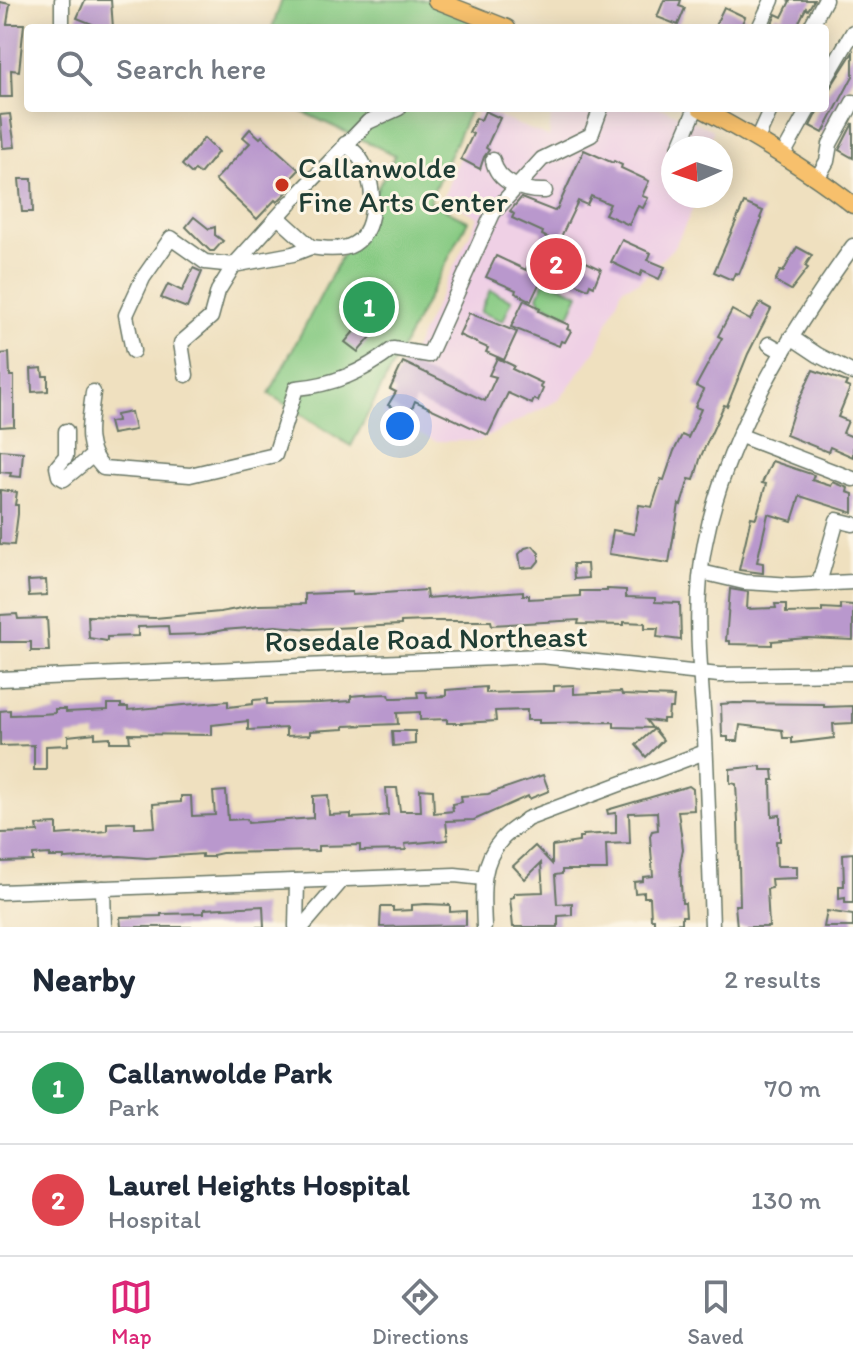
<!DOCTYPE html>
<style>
body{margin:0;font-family:Itim,sans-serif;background:#f6f6f7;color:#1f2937}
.compass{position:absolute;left:661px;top:136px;width:72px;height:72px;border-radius:50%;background:#fff;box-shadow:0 4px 20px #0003;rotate:267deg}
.you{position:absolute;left:400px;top:426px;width:28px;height:28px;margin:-20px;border:6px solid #fff;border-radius:50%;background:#1a73e8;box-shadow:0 0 0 12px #1a73e833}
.badge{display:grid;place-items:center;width:52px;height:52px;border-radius:50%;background:#db2777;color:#fff;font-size:26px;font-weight:700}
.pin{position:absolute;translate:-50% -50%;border:4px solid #fff;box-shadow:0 2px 8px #0006}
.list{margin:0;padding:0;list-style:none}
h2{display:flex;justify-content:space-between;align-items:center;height:104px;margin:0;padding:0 32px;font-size:34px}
h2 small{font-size:26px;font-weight:400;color:#747a83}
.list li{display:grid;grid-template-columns:52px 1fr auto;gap:24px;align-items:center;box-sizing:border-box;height:112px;padding:0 32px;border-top:2px solid #e0e1e3}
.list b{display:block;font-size:30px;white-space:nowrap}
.list p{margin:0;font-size:26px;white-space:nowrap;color:#747a83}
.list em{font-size:26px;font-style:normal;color:#747a83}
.icon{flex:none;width:44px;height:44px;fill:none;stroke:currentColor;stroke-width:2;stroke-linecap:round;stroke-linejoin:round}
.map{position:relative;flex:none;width:853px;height:927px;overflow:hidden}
.search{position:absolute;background:#fff;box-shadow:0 4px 20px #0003;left:24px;right:24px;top:24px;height:88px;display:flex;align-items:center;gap:20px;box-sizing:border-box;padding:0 28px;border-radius:8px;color:#747a83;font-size:30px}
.sheet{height:328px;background:#fff}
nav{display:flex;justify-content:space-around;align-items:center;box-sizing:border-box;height:112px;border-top:2px solid #e0e1e3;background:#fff;font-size:22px;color:#747a83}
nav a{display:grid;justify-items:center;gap:4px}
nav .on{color:#db2777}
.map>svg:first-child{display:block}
.built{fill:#efd0e5}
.green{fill:#87ca83;stroke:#53845c;stroke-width:2}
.building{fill:#b998cd}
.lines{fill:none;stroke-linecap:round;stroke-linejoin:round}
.minor-casing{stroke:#687665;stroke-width:17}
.major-casing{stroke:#687665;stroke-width:19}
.minor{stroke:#fff;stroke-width:14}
.major{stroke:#f7c06c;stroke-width:16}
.poi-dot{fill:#c8321e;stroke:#fcf5e5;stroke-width:3}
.labels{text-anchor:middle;stroke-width:6;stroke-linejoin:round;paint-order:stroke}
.poi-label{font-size:30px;fill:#1f3d34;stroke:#fcf5e5;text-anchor:start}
.street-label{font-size:30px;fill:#1f3d34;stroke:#fcf5e5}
</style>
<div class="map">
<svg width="853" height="927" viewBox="0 0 853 927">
<rect width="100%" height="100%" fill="#fcf5e5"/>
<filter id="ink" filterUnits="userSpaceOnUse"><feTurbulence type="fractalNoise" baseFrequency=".0125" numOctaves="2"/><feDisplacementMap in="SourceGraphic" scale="16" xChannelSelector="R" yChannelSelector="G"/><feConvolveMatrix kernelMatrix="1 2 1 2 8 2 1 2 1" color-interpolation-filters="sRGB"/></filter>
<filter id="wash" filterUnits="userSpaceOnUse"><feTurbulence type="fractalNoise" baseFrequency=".006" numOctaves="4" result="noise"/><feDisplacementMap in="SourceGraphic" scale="32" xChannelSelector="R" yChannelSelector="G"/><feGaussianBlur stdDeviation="1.8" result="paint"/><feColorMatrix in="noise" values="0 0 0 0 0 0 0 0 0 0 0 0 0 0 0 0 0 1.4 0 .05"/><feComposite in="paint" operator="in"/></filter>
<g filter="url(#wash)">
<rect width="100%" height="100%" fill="#efe0bf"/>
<!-- built -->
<polygon class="built" points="552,108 662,108 713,130 710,148 673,148 673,196 699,196 675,246 639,282 623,287 596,350 559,400 479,441 435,441 382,415 478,217 443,198 479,109 549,137"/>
<!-- green -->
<g class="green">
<polygon points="282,0 435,0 503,28 272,28"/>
<polygon points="294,108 471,108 429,201 468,221 351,446 269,394 395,155"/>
<polygon points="551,281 579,294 569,316 541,303 538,296 544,282"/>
<polygon points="490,290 512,300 503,321 480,312"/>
</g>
<g id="blocks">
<!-- building -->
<g class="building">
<polygon points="85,0 111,0 113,28 102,28 77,18"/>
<polygon points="664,0 681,0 679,6 685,8 678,25 657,17"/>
<polygon points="787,0 814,0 808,10 806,8 796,28 770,28 776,14 782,17 790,1"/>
<polygon points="0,2 10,4 7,24 24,24 19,71 11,70 12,97 0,97"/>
<polygon points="724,7 745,17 740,28 714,28"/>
<polygon points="853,52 853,76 823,133 810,126 819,108 825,108 825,96"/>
<polygon points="485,111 500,118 486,148 489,150 484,157 480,169 461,159 473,134 469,132 476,118 481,120"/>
<polygon points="10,114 15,147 3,148 0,115"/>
<polygon points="853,123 853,158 839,150"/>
<polygon points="250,129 260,138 262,136 299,170 285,185 289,190 277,202 275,200 257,219 215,180 250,143 243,137"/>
<polygon points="204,138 218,152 200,174 195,170 192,174 182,165"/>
<polygon points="584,150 613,163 614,161 622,165 621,168 649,181 642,196 648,198 643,208 638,206 629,225 605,214 610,204 591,196 587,205 578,201 558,243 542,235 543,232 512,218 514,214 510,211 521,198 554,211 557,209"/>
<polygon points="19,179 32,179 33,212 22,212"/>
<polygon points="744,203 763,211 760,218 762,219 739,274 735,273 732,280 714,272"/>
<polygon points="194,217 209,229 215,227 215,235 223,241 214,251 210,251 186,227"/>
<polygon points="622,240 651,253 648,260 665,267 659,279 642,271 640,276 611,262"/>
<polygon points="551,242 568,250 567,253 601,269 594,286 590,284 588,289 557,275 555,278 538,270"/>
<polygon points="797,247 812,255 805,266 808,268 791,290 775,281 780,271 783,272"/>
<polygon points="496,256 526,270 527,267 544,274 531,301 515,293 516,290 486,277"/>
<polygon points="193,268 202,272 187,308 161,298 168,284 182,291"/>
<polygon points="524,300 540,308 539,311 569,325 567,329 571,331 565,342 561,341 559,346 511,327"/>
<polygon points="760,303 771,309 748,354 727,406 724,405 701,456 694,480 689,479 681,505 679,504 669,563 609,554 613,530 634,534 639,505 652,507 661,479 664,480 674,451 682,435 688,438 701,409 695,407 703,390 696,386 722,338 718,336 732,310 750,320"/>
<polygon points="469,313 517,332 504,360 486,352 488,348 459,335"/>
<polygon points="360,324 371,333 371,337 358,352 345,342"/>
<polygon points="9,353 10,376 14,376 14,426 0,427 0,354"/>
<polygon points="497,358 514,366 512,369 542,383 540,387 543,389 538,401 534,399 532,404 508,393 488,435 415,401 409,416 388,405 396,392 390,389 403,362 485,401 496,377 489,375"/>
<polygon points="42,368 43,376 48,376 48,391 32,392 31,369"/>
<polygon points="813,370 847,382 845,386 850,388 838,417 848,421 843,433 853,437 853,457 830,447 828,452 786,435 793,413"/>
<polygon points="131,412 135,430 112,434 109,422 117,421 116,415"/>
<polygon points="0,450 23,452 21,477 10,476 11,473 0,472"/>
<polygon points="772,461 814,475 812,480 831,486 833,482 848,488 847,492 853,494 853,513 800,496 792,521 768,514 757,562 763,563 763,573 739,570 751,517 756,518 766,484 762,483"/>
<polygon points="0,490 17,492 15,505 18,505 18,514 14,545 0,544"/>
<polygon points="533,546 539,553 539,561 534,567 521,568 519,554 525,548"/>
<polygon points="573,564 587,564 588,578 574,579"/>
<polygon points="46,580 47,595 29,596 28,581"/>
<polygon points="607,589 626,590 626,597 655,598 655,602 680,603 681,640 657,637 658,628 645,628 645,623 624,622 624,625 578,624 579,620 492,625 491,621 428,621 401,622 401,625 311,629 276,626 223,630 204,634 169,635 168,626 138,627 138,636 107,637 107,641 89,638 88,616 155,618 220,612 258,605 305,604 305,594 352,592 352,595 370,594 426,590 427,598 523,591 523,595 529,595 529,599 580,596 580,591 607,591"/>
<polygon points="730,589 748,592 747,609 776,608 775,604 786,604 786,613 822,612 822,608 840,609 840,604 853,605 853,640 807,638 772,641 772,645 730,644 730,641 726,641"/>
<polygon points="17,614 18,619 47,618 49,651 31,651 31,642 0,642 0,615"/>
<polygon points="574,685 574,694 621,692 622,695 674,697 673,708 669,708 668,719 663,719 663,722 646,720 652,728 614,727 614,722 539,723 539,720 527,720 527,710 495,711 496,721 462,723 447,723 447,719 420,720 420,712 397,713 398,724 344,726 344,729 310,731 310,735 286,736 286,728 248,730 248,721 212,725 212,735 129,734 130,742 110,742 110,737 95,738 95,733 68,736 68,745 46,746 46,770 34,770 34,745 0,746 0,711 10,710 10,715 41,714 55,713 55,709 66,709 66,712 108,710 108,704 121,704 121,707 128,707 128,710 228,701 228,707 253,704 253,700 267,699 267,704 319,703 351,701 351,696 362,695 389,694 390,698 396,698 418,697 417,692 426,692 427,697 446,696 446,690 486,687 486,693 554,691 554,686"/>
<polygon points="734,703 824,704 824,707 853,706 853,723 833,724 834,738 792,743 792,738 783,738 782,730 740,725 738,741 728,741 728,737 722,737 721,704"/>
<polygon points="654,729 663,740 646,757 636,745"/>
<polygon points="392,731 415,731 415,744 393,746"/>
<polygon points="761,766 761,770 773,770 774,780 771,780 772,816 780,815 780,841 776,841 777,866 797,866 797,878 771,879 772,888 767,889 769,927 737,927 735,905 740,905 738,822 736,784 730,783 730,769"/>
<polygon points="543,775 549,791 529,799 528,796 474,820 446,821 448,840 405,844 406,850 360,851 360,845 318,846 318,851 222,853 213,855 213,857 202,857 202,854 147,858 120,856 64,859 64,857 50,857 50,854 33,855 33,861 0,862 0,833 38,832 37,825 57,824 57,835 107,831 107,823 135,822 135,828 155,827 153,804 181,802 181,796 191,796 192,816 215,815 213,792 226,791 228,820 247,819 248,823 313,818 313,796 328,795 329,815 351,814 351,818 370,817 388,815 386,788 397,788 400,811 421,811 420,789 433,790 434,813 453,811 452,804 462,802 461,796 488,794"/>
<polygon points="689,786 693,789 694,810 678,811 683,849 680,864 682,903 685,903 686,916 682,916 682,923 654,925 654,919 651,919 650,897 644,897 644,892 635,893 634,882 643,881 643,877 653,876 650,836 652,831 658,830 657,812 629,813 630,843 606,844 607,870 562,870 562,874 555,875 557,904 572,903 572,915 558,916 558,927 513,927 510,898 514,897 514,893 543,892 541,863 525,879 513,866 535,846 552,864 552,846 579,842 579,837 583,837 583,835 616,833 616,813 608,814 607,810"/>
<polygon points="853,853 853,903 845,903 845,898 839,899 839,886 844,886 843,854"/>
<polygon points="426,904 450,905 450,912 466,911 466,925 380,927 381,907 393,907 393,911 412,910 412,905"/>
<polygon points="263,906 264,927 121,927 120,917 161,916 161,914 204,913 204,909"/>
<polygon points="827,911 853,915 853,927 824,927"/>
</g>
</g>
</g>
<g filter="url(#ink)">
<use href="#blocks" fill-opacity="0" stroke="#687665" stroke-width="2"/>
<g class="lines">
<!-- minor casing -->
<g class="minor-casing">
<g id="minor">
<polyline points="62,0 62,28"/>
<polyline points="759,28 772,0"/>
<polyline points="810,28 825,0"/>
<polyline points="825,80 853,32"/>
<polyline points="757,139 771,108"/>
<polyline points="679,148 696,108"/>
<polyline points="783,155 809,108"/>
<path d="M493,160C497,183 524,192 545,191"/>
<polyline points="818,177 827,161 830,144 853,102"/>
<polyline points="297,196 368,122 399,108"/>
<path d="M279,218L311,247C324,249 343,251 354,244C380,228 375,178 359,157C356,152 350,148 345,144"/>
<polyline points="791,337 818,355 853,373"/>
<polyline points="769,344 783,352"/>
<polyline points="133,351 126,315 143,278 171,238 205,262 234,265 291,202"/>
<polyline points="186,375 181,343 211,317 218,291 234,265 293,254 311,247"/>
<path d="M93,392C90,421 82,446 103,468L190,475L275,455L296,388C333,385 363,372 393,349L429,355L493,213L542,159L591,135L601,108"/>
<polyline points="66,431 66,456 57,467 59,476 64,479 92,456"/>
<polyline points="741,436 853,479"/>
<polyline points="701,572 744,582 792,585 853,582"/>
<polyline points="819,583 837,520 853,524"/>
<polyline points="0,679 541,656 719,675 853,673"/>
<polyline points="103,888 104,927"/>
<polyline points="0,892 455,875 483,878"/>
<polyline points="296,927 297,881"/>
<polyline points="302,927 343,879"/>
<path d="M484,927C483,896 479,864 502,839C509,831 519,826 527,819L705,752"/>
<path d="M712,927C710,864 708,801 705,738C701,674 692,607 705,543C726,434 789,335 853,246"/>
</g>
</g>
<!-- major casing -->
<g class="major-casing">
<g id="major">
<polyline points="436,0 507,28"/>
<path d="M700,108C754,137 805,167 853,205"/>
</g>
</g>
<!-- minor -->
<use href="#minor" class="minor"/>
<!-- major -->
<use href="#major" class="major"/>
</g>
</g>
<!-- markers -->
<circle class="poi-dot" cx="282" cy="185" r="8"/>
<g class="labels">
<!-- poi labels -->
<g class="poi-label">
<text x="298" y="178">Callanwolde<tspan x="298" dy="34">Fine Arts Center</tspan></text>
</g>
<!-- street labels -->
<g class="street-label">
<text transform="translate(426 639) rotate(-1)" y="10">Rosedale Road Northeast</text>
</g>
</g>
</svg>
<svg class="compass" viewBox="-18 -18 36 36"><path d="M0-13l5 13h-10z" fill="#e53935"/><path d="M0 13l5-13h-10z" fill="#747a83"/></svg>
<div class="you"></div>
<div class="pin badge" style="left:369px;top:307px;background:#2e9e5b">1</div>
<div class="pin badge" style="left:556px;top:264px;background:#e0444e">2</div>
<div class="search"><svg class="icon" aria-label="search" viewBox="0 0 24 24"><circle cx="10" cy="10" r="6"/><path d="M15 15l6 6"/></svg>Search here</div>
</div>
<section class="sheet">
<h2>Nearby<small>2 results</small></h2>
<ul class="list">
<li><span class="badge" style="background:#2e9e5b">1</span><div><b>Callanwolde Park</b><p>Park</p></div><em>70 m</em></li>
<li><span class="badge" style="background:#e0444e">2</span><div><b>Laurel Heights Hospital</b><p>Hospital</p></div><em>130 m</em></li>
</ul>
</section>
<nav>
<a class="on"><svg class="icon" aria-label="map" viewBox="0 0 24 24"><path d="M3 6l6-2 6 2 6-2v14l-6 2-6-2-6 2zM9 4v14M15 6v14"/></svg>Map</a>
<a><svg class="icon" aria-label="directions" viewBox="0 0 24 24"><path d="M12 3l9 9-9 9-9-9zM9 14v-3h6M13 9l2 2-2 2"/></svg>Directions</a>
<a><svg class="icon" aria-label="saved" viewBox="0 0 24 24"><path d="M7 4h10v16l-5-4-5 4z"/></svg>Saved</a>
</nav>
